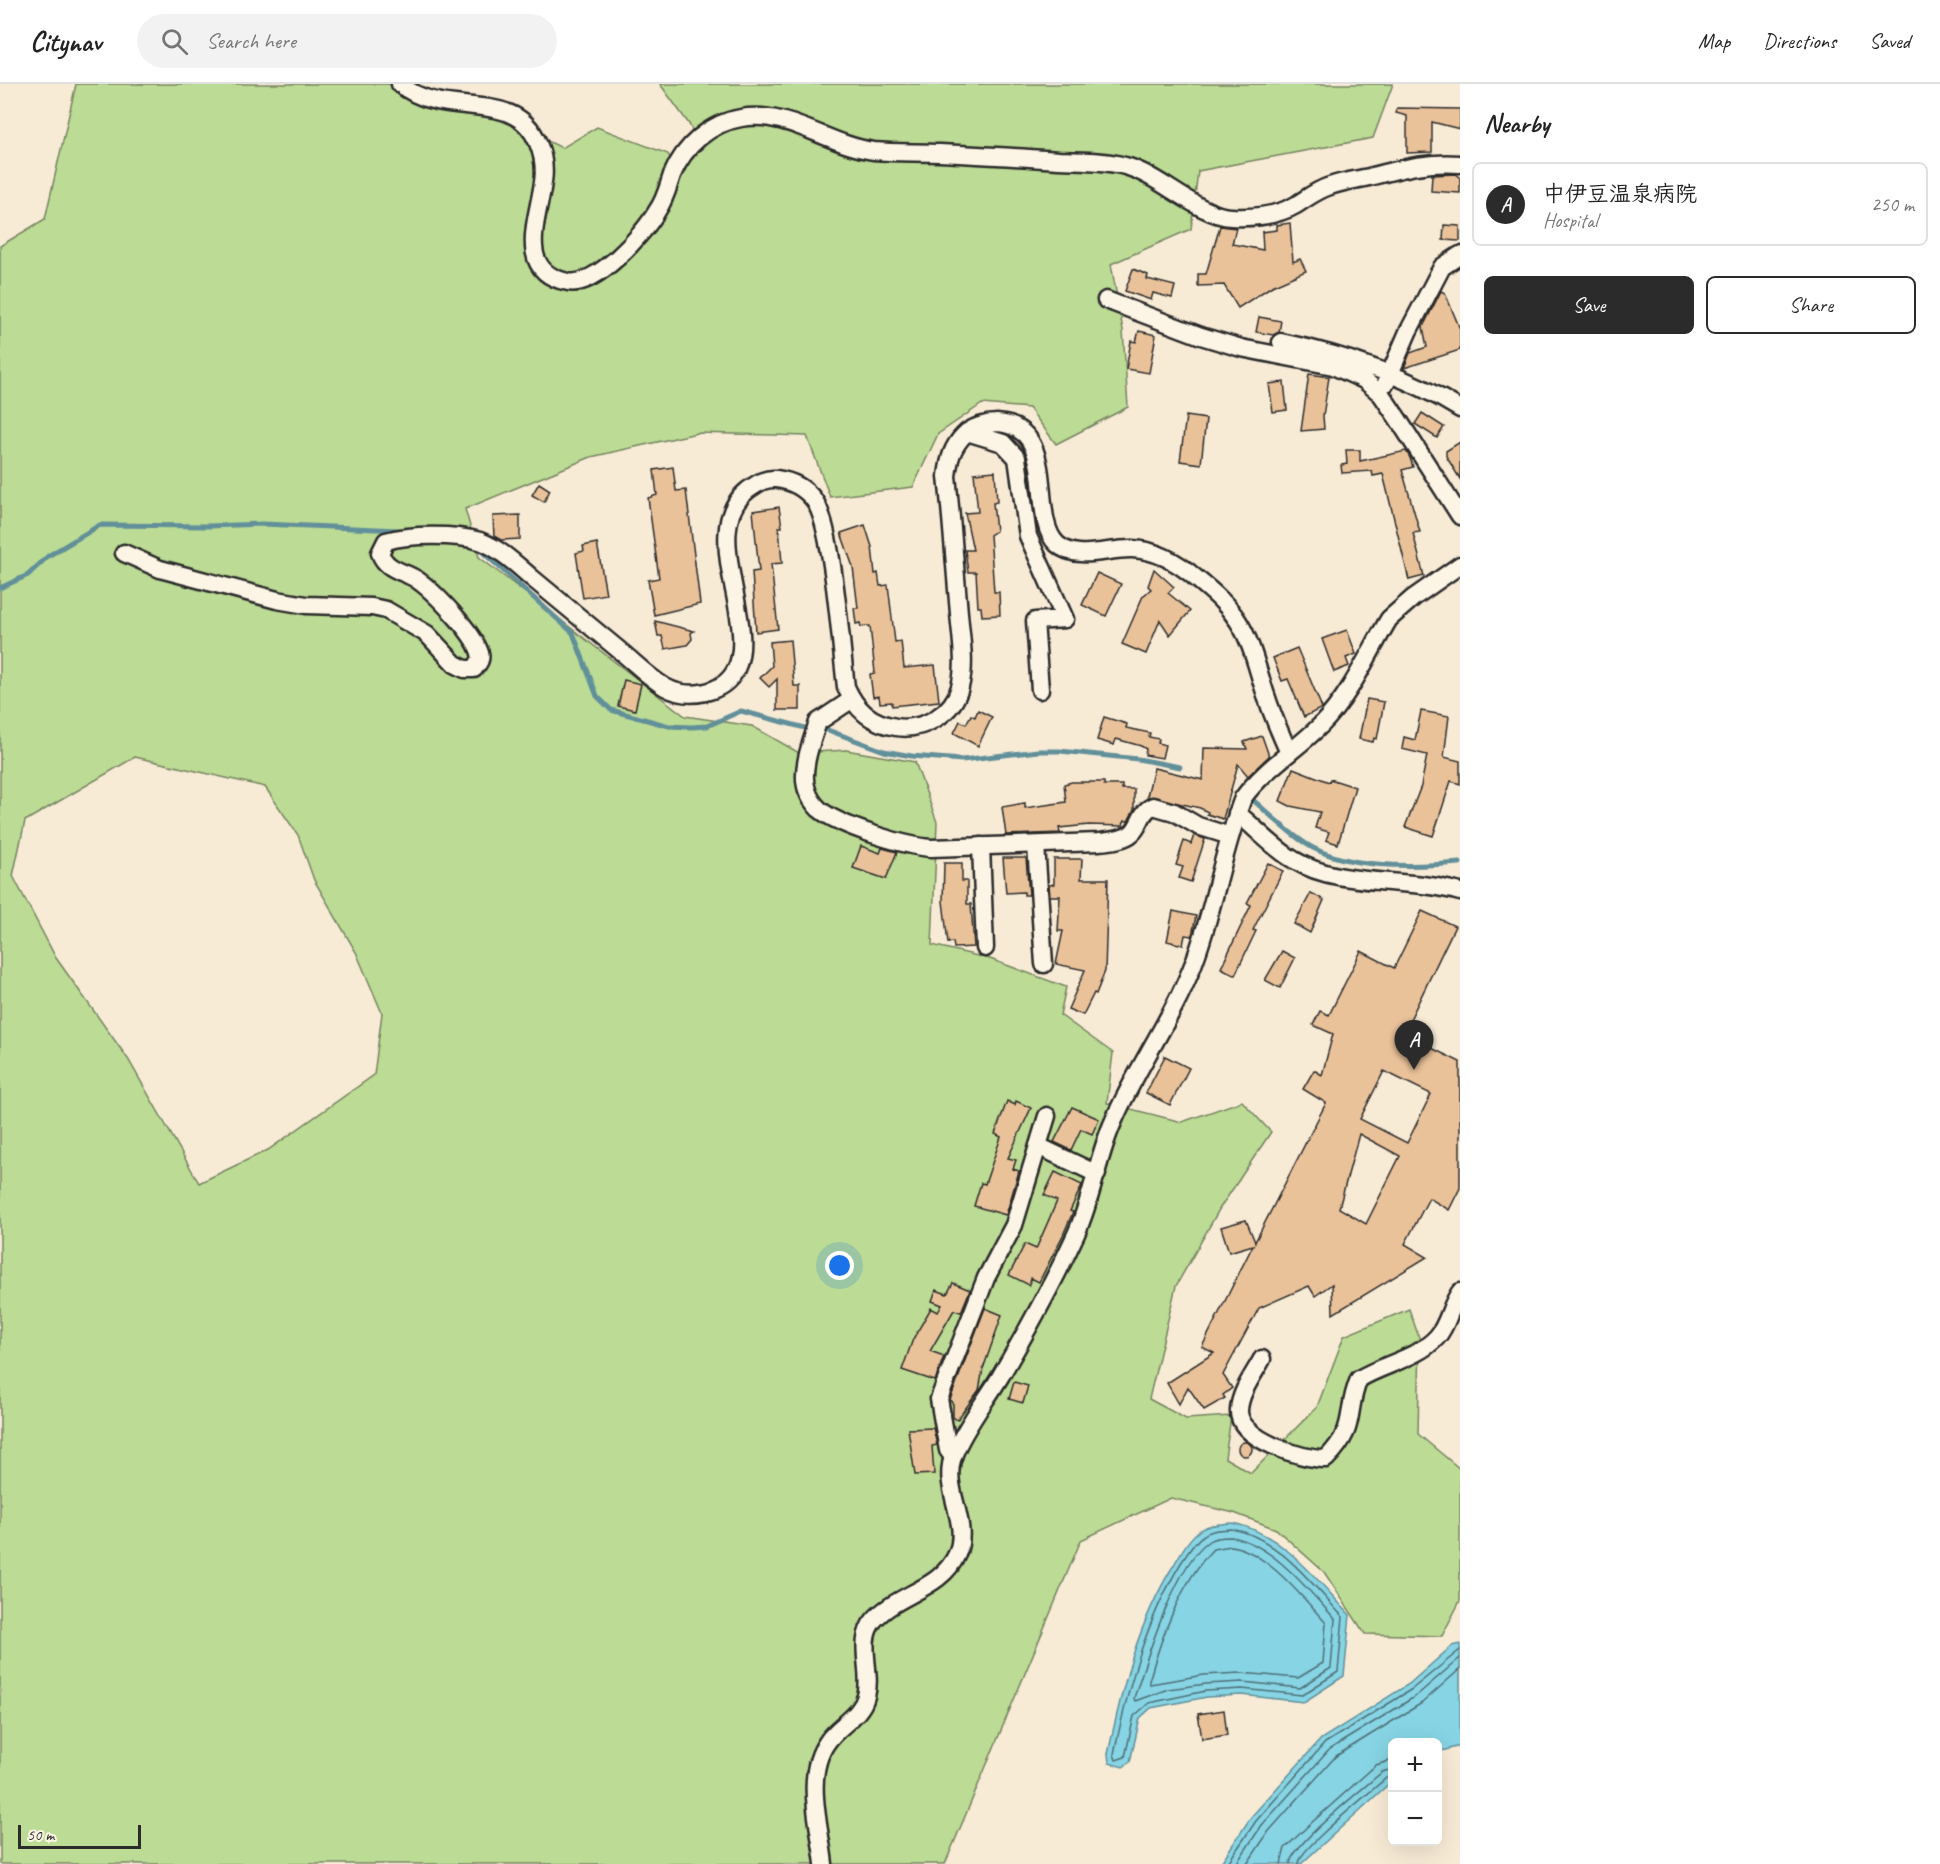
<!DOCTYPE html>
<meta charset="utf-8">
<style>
body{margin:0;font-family:Caveat,"Klee One",sans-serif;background:#f2f2f2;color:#222}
.controls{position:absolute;right:18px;bottom:18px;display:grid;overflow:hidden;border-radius:9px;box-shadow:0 6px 24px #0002}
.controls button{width:54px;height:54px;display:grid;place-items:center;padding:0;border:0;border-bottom:2px solid #e0e0e0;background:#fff;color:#222;font:30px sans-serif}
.scale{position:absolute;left:18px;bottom:15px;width:123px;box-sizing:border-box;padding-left:6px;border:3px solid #2b2b2b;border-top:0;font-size:16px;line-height:21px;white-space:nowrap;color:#2b2b2b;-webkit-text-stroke:4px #fcf5e5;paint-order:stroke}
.you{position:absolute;left:840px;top:1182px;width:21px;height:21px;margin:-15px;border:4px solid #fff;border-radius:50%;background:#1a73e8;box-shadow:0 0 0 9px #1a73e833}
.badge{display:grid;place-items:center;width:39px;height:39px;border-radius:50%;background:#2b2b2b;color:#fff;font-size:20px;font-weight:700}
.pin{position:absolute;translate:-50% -50px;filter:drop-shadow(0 2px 3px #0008)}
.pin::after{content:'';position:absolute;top:32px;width:21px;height:18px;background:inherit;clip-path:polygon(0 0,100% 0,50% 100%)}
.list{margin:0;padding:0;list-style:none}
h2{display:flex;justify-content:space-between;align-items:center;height:78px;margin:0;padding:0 24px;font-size:26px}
h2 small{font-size:20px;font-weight:400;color:#767676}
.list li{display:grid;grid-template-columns:39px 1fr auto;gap:18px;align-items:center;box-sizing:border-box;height:84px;margin:0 12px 12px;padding:0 12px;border:2px solid #e0e0e0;border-radius:9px}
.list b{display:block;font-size:22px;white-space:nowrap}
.list p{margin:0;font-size:20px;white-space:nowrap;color:#767676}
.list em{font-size:20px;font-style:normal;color:#767676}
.actions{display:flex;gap:12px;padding:18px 24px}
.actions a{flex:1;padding:14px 0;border:2px solid #2b2b2b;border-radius:9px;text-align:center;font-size:21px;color:#2b2b2b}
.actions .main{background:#2b2b2b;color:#fff}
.icon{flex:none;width:33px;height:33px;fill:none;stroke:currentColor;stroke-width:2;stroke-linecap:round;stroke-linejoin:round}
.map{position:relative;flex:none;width:1460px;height:1780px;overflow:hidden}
header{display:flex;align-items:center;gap:36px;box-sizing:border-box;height:84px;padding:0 30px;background:#fff;border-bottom:2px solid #e0e0e0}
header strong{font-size:28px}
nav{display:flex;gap:33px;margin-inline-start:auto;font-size:21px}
.search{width:420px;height:54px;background:#f2f2f2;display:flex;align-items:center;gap:15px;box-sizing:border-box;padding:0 21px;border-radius:33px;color:#767676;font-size:22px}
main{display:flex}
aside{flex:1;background:#fff}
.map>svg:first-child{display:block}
.green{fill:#bcdb94;stroke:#748360;stroke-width:1.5;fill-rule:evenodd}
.water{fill:#86d4e4;stroke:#62909a;stroke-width:1.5}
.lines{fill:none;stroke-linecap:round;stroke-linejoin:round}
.shore{stroke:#4f6f75;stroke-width:1.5}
.stream{stroke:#62909a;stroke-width:5}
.building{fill:#eac29a;stroke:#2b2b2b;stroke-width:1.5;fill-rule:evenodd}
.minor-casing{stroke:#2b2b2b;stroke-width:21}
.minor{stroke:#fcf5e5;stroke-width:16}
</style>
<header>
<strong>Citynav</strong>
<div class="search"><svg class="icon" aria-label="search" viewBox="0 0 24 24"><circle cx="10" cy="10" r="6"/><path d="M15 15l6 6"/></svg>Search here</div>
<nav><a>Map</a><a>Directions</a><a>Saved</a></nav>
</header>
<main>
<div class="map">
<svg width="1460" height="1780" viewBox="0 0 1460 1780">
<rect width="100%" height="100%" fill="#f8ebd6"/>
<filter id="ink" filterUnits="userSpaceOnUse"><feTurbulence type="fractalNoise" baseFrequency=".0167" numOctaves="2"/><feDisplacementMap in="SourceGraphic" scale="12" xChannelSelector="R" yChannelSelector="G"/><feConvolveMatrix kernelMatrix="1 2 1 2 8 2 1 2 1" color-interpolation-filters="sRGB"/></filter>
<g filter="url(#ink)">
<!-- green -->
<path class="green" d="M76,0H406L517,42L562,64L597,43L668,70L677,87L700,63L689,40L660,0H1393L1373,54L1198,87L1191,145L1111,180L1123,246L1128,323L1056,360L1029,324L982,320L938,350L913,403L830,413L807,352L697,349L591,373L465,425L479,473L685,632L752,642L799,669L846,666L915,678L937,738L932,861L990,875L1066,903L1060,931L1113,969L1107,1019L1182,1038L1242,1017L1271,1048L1220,1124L1176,1202L1149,1315L1186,1335L1231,1332L1225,1374L1251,1389L1317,1323L1344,1252L1409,1225L1420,1256L1418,1350L1460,1385V1517L1442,1552L1365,1550L1324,1488L1276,1445L1234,1429L1171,1414L1081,1456L945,1780H0V162L45,135ZM135,673L265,703L298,751L314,796L356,868L382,929L374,991L268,1066L199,1099L128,975L56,874L13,792L25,737Z"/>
<!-- water -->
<g class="water">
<path d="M1231,1439C1281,1447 1317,1496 1350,1531L1344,1592L1304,1618L1242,1611L1207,1613L1151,1624L1140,1634L1130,1678L1123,1683L1109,1679L1108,1670C1122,1604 1138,1537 1175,1479C1182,1467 1189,1454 1200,1446C1209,1440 1221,1440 1231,1439Z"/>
<polygon points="1460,1560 1460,1662 1438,1668 1438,1658 1392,1658 1392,1697 1301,1780 1220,1780 1251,1733 1321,1655 1409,1600 1452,1562"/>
</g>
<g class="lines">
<!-- shore -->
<g class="shore">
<path d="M1231,1445C1277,1452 1312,1500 1343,1533L1338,1588L1302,1611L1242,1605L1206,1607L1149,1619L1134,1632L1125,1673L1116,1676L1114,1670C1128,1604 1145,1538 1181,1479C1188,1469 1194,1457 1204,1451C1212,1445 1222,1446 1231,1445Z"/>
<path d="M1231,1453C1272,1459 1308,1506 1335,1535L1331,1584L1300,1604L1243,1598L1206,1600L1168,1605L1135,1617L1134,1614C1146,1576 1176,1479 1209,1457C1215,1453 1224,1453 1231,1453Z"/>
<path d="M1231,1462C1266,1467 1302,1513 1326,1539L1323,1579L1298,1594L1241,1589L1204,1591L1150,1600L1149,1597C1162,1551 1180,1500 1213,1465Z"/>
<polyline points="1227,1780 1256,1737 1325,1659 1412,1605 1460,1566"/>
<polyline points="1236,1780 1262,1741 1330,1665 1416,1612 1460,1574"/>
<polyline points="1247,1780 1269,1747 1336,1672 1422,1619 1460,1585"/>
<polyline points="1281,1780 1285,1764 1309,1741 1376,1681 1392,1676"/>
<path d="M1290,1780C1291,1761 1364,1704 1382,1688L1392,1685"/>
<path d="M1298,1780C1299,1765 1371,1708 1386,1694L1392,1693"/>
</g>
<!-- stream -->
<g class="stream">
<polyline points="478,464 573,549 597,612 611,626 669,642 691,643 707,642 741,627 809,645"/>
<polyline points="0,504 28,491 48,472 100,441 208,442 263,440 399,446"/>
<polyline points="825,645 884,667 912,672 962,676 1038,667 1060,667 1138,675 1180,683"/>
<path d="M1254,717C1272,732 1291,752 1313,764C1353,785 1415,783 1460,779"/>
</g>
</g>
<!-- building -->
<g class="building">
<polygon points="1397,24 1460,25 1460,45 1432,38 1432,68 1407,69 1407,32 1396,29"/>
<polygon points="1456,90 1460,93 1460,109 1431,107 1432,91"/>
<polygon points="1290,139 1293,178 1300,175 1306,187 1272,202 1238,224 1224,201 1198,202 1198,190 1206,190 1220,142 1236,144 1232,160 1263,166 1262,148 1277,146 1277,141"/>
<polygon points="1444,141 1460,142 1460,157 1443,156"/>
<polygon points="1133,185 1148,191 1147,195 1175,202 1172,214 1153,209 1151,216 1125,207"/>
<polygon points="1441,207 1445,209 1460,245 1460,266 1404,284 1410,269 1427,263 1423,243"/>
<polygon points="1259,233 1281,237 1279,248 1273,251 1256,248"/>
<polygon points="1139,247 1156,251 1149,289 1126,285 1131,257 1136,258"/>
<polygon points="1309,290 1329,293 1323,332 1324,345 1301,347"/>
<polygon points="1284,298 1287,326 1273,328 1269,300"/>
<polygon points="1422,329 1444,343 1437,354 1415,340"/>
<polygon points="1186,332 1206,335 1201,380 1180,377"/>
<polygon points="1460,358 1460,395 1446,372 1446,367"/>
<polygon points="1346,366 1360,366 1360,377 1406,367 1410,374 1413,383 1402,386 1420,448 1413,449 1424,492 1409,496 1383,390 1373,392 1372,387 1342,389 1341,381 1347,380"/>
<polygon points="673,383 676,407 686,406 700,520 654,531 648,496 659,494 648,414 657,411 654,386"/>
<polygon points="995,387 997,418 993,419 996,447 990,451 994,508 999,508 1000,531 982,532 981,523 978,523 976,488 968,488 965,466 973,466 965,429 978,428 974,389"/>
<polygon points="539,399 550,406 544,418 532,411"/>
<polygon points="779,423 782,443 779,443 782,479 771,480 778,545 756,548 752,488 759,487 753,427"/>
<polygon points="520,431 520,455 501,456 494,452 493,432"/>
<polygon points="865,441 872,463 875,490 878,489 880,502 888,501 895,558 901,557 904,584 935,581 939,617 892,622 892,618 880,619 879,612 873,613 870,590 875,589 870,542 861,543 860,539 856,540 854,524 858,524 853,483 841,449"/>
<polygon points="597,459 606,510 583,514 576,469 584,467 583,462"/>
<polygon points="1154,485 1174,503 1168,509 1190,527 1170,551 1160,536 1146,570 1122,560 1143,512 1151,505 1148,502"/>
<polygon points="1097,489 1121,500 1106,532 1082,521"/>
<polygon points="655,537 694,547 691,549 692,555 687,561 665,565 662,552 658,552"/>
<polygon points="1347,546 1356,570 1346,574 1349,582 1334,588 1322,555"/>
<polygon points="790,556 794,602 800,602 800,626 777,626 777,595 769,603 760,594 772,582 770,558"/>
<polygon points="1297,564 1322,624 1304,633 1288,595 1282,597 1273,574"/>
<polygon points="624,596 641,600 635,626 618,622"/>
<polygon points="1367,615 1384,618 1377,655 1374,654 1373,658 1359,655"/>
<polygon points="978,626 992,633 978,662 954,649 960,637 966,640 971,631 975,633"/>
<polygon points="1421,627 1449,632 1444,673 1460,677 1460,700 1451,697 1433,752 1405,743 1421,702 1427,671 1402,665 1404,653 1415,656"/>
<polygon points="1104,633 1127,640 1126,644 1150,649 1149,653 1159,655 1158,659 1165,661 1162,674 1145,671 1146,665 1141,662 1116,655 1114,661 1097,656"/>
<polygon points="1262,652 1269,672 1248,692 1238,680 1223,735 1207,730 1208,728 1200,724 1147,712 1154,684 1203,696 1204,664 1247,665 1244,658"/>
<polygon points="1293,684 1329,698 1330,695 1355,703 1338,760 1326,756 1329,748 1315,744 1320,728 1290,722 1280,717"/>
<polygon points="1072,698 1104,698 1104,701 1122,701 1122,705 1134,705 1134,726 1128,737 1124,737 1123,742 1089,741 1059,744 1060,749 1006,751 1002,723 1025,719 1025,724 1066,718 1064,700"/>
<polygon points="1194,751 1205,755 1191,798 1179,794 1183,783 1176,781 1184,757 1191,760"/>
<polygon points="861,762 880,769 882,764 897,768 886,795 853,784"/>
<polygon points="1003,774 1026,774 1029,811 1024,811 1024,808 1006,809"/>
<polygon points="1054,775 1082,775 1081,795 1108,795 1105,887 1096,910 1094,909 1083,931 1068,925 1085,886 1056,880 1063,847 1058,847 1060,812 1050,812 1049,801 1054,800"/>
<polygon points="944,779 962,779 962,797 967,797 967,820 971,820 974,863 954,864 953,858 948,859 943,817"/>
<polygon points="1268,779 1283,787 1253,846 1256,847 1235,891 1221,884 1251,821 1247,819"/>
<polygon points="1311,809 1324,816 1310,849 1294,840"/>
<polygon points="1173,827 1196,832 1192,852 1185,851 1183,861 1167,857"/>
<path d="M1422,827L1455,842L1403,950L1460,978V1104L1449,1126L1429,1114L1405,1160L1427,1173L1333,1230L1332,1200L1315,1212L1309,1202L1259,1224L1223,1291L1232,1304L1223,1311L1225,1314L1204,1326L1188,1303L1179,1320L1167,1299L1214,1269L1202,1263L1253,1161L1229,1168L1221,1143L1246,1136L1255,1158L1326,1019L1303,1005L1314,986L1322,991L1333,950L1313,941L1320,927L1329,931L1361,867L1394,884ZM1384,987L1431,1010L1407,1059L1360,1035ZM1359,1050L1400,1072L1366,1140L1339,1124Z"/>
<polygon points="1282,867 1295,874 1280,904 1265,896"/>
<polygon points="1165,972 1189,984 1170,1021 1146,1009"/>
<polygon points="1007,1017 1015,1021 1016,1017 1031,1024 1008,1074 1016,1076 1013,1085 1019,1087 1006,1131 974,1122 981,1099 985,1100 1001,1053 995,1050"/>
<polygon points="1072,1023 1099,1035 1092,1050 1081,1045 1071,1066 1054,1058"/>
<polygon points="1055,1088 1082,1101 1070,1127 1073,1128 1063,1151 1039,1198 1031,1194 1029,1201 1009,1191 1025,1160 1036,1165 1057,1117 1044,1111"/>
<polygon points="953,1199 970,1206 961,1228 954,1226 930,1267 944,1272 935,1297 902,1286 913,1255 931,1224 938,1228 942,1221 932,1217 936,1206 947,1210"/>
<polygon points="985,1224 1002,1231 983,1285 979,1306 957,1336 953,1333 953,1320 950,1316"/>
<polygon points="1014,1298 1028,1302 1023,1319 1009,1315"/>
<polygon points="933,1344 937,1361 932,1362 934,1390 915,1391 908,1345"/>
<circle cx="1245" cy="1365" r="7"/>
<polygon points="1224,1626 1227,1651 1202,1655 1198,1630"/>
</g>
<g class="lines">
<!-- minor casing -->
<g class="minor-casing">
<g id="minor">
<path d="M400,0C445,38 515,2 538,59C543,71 545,85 543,98C539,133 514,188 568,198C595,204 644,150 657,127C665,116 668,103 672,91C684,62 710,39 741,34C789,26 827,61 874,67C895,69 918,68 940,69C980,71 1019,73 1059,76C1081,77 1104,76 1125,82C1160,91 1199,132 1231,133C1253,134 1277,132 1296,121C1307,114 1317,106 1330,102C1343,97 1356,96 1369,93C1400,85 1427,77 1460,80"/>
<polyline points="1106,216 1201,252 1241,264 1333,282 1364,296 1381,310 1398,335 1460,432"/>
<path d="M1281,258C1344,271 1405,291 1460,325"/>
<polyline points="1386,299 1408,248 1442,183 1460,171"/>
<polyline points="967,348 1003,359 1017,374 1028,452 1065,535 1035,537 1040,606"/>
<path d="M124,469L160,485L277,516L306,521L372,523L386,526L427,550L455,580L465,585H474C478,580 482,576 480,569C474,549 434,507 416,495C403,487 386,486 380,469L386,457C409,450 457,450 480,457C499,464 517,481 532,494C561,518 590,542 619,566C634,578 648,593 665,603C688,616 724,610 736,585C759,538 697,446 748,406C757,400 764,394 776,395C792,397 805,404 814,416C833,441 841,565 846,603C856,626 871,639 896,643C923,647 953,630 960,603C966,579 961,554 959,529C955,484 952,438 947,392C949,376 952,363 964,351C972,343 986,339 997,339C1061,343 1028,433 1057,460C1077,478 1109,464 1132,465C1157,466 1179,479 1197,495C1213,508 1227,520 1238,537C1253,560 1258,589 1267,614C1273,633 1281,651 1289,669"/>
<path d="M851,616L818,638C812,656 800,687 807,706C809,712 814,720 819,725C839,742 905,762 931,764L1099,758C1110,757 1124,756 1132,749C1141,741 1140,728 1153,722L1174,728L1198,742L1230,752"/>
<path d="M1237,729C1256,744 1273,764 1294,776C1339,804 1409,793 1460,808"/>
<polyline points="1036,761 1044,880"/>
<polyline points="981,762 985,864"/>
<polyline points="1038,1062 1097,1090"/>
<path d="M1262,1275C1254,1290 1240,1308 1239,1326C1237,1355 1303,1376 1326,1375C1359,1341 1344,1331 1359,1295C1383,1280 1417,1275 1437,1253C1448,1241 1450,1222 1460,1208"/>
<polyline points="953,1373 948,1366 939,1315 986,1194 1014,1141 1047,1032"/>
<path d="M824,1780C820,1742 803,1690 828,1657C839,1641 861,1632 866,1612C873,1588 856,1557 874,1536C898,1509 942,1505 957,1470C971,1437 940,1404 954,1370C965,1343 985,1318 1000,1293C1027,1247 1054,1198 1076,1150C1093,1113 1097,1073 1114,1036C1137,983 1172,935 1193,881C1214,827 1222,768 1243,714C1264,685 1296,666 1321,641C1350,612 1368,570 1389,535L1413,514L1460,481"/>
</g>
</g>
<!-- minor -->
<use href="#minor" class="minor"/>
</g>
</g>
</svg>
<div class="controls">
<button>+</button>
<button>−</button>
</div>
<div class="scale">50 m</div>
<div class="you"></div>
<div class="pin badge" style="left:1414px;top:986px">A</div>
</div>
<aside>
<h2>Nearby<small></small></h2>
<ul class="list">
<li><span class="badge">A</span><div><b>中伊豆温泉病院</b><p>Hospital</p></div><em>250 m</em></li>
</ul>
<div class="actions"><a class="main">Save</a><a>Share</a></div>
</aside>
</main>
